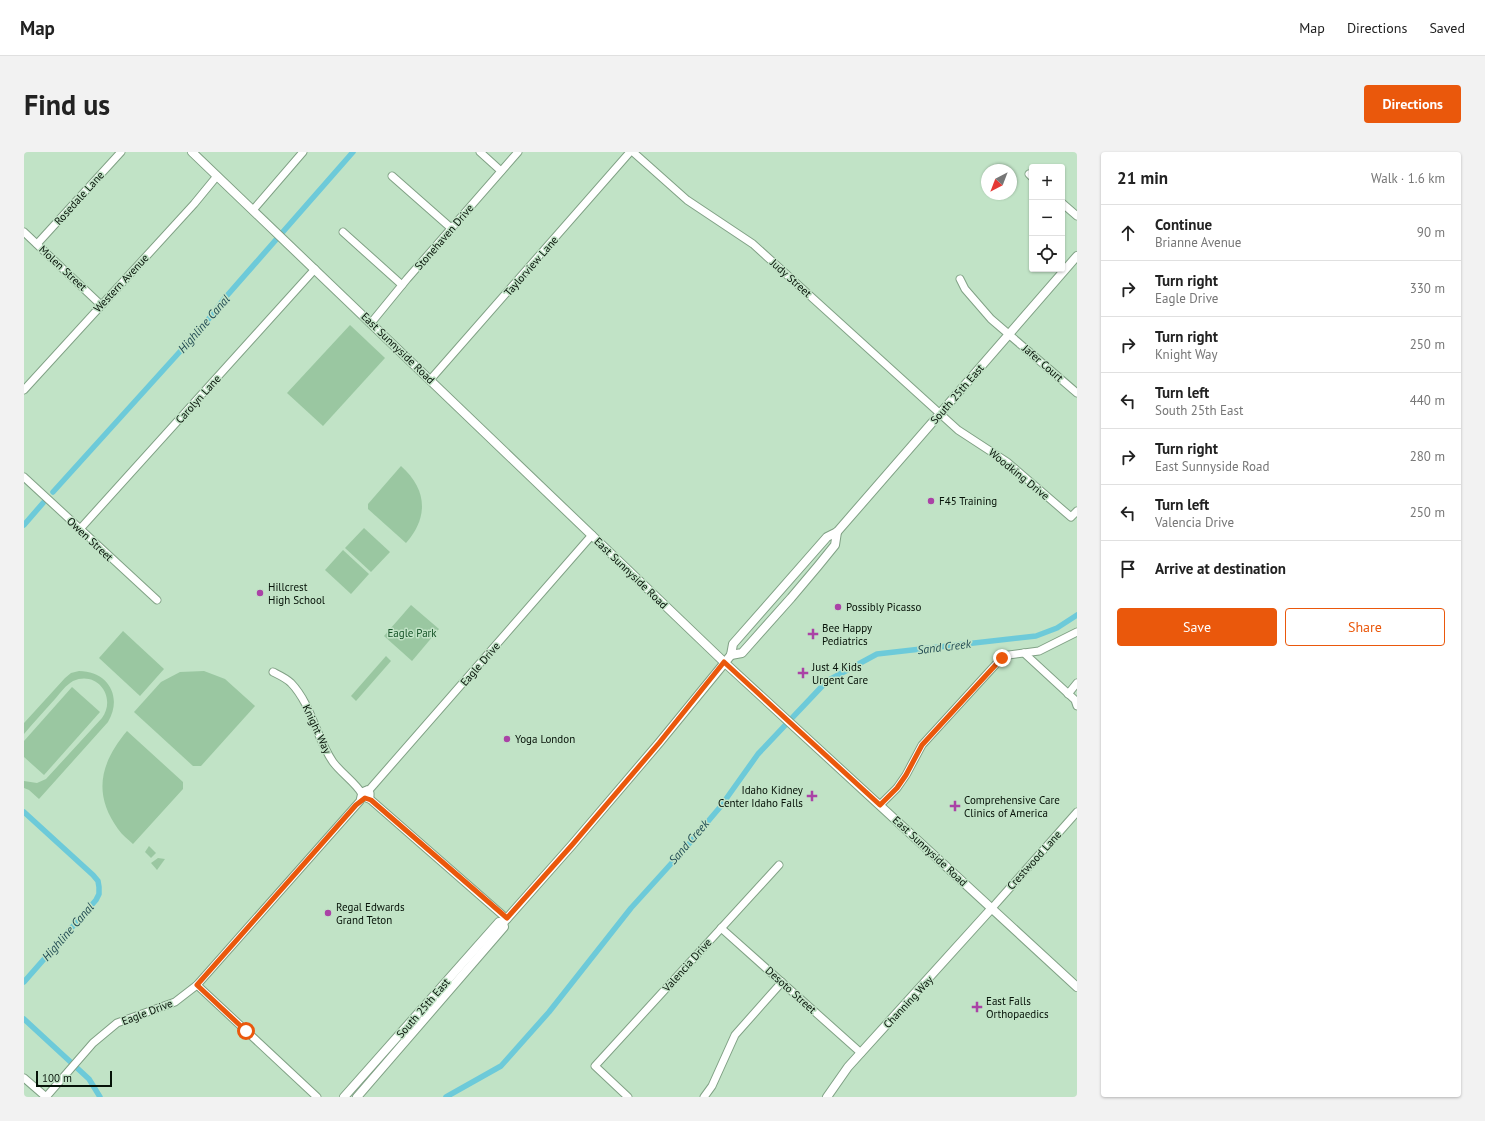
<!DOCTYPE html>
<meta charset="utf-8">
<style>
body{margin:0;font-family:"PT Sans",sans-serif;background:#f2f2f2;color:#222}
.controls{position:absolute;right:12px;top:12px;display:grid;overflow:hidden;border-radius:4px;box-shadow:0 1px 3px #0004}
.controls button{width:36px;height:36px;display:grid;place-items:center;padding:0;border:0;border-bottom:1px solid #e0e0e0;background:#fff;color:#222;font:20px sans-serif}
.compass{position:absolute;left:957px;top:12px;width:36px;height:36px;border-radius:50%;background:#fff;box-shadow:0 1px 3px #0004;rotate:222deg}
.scale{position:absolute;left:12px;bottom:10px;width:76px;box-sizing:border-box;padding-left:4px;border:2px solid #061208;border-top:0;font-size:11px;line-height:14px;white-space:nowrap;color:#061208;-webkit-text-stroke:3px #c1e3c6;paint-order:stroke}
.stop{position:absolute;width:12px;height:12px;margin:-9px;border:3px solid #ea580c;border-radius:50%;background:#fff}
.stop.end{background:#ea580c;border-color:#fff;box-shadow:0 1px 4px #0008}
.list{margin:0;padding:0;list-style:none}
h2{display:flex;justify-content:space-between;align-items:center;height:52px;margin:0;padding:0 16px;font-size:17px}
h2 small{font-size:13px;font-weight:400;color:#767676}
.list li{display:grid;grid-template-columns:26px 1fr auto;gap:12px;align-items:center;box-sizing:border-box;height:56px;padding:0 16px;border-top:1px solid #e0e0e0}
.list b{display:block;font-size:15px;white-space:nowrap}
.list p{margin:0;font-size:13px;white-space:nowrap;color:#767676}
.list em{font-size:13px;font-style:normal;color:#767676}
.actions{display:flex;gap:8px;padding:12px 16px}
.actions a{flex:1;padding:9px 0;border:1px solid #ea580c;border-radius:4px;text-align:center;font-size:14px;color:#ea580c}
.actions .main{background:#ea580c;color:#fff}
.icon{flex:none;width:22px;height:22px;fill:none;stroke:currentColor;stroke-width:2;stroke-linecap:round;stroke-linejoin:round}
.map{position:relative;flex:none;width:1053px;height:945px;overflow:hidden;border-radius:4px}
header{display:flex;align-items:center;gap:24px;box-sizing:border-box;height:56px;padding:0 20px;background:#fff;border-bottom:1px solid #e0e0e0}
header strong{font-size:19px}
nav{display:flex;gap:22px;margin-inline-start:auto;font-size:14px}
.intro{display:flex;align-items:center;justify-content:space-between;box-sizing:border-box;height:96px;padding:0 24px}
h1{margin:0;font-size:28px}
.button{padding:10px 18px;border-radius:4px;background:#ea580c;color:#fff;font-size:14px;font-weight:700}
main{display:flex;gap:24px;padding:0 24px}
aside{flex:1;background:#fff;border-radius:4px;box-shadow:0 1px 3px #0004}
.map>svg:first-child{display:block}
.green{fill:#9ac7a1}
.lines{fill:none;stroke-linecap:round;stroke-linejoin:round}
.canal{stroke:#6dcad9;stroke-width:5.5}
.minor-casing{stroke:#80a185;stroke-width:9}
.major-casing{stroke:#80a185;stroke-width:10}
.minor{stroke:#fff;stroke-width:7}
.major{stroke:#fff;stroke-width:8}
.route{stroke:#ea580c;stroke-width:5}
.poi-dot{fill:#aa43a6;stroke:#c1e3c6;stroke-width:1.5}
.labels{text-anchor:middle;stroke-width:3;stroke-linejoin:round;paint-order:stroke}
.street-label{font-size:11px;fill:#061208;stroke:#c1e3c6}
.poi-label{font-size:11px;fill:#061208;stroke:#c1e3c6;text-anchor:start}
.park-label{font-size:11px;fill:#165428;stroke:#c1e3c6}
.water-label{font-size:12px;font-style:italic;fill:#234d54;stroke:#c1e3c6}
</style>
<header>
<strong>Map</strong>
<nav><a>Map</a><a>Directions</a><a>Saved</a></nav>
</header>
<div class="intro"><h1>Find us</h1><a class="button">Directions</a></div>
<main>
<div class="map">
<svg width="1053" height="945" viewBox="0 0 1053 945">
<rect width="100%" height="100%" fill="#c1e3c6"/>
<!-- green -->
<g class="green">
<polygon points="326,173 361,206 299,274 263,241"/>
<path d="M377,314C403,337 405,365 382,391L344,357V352Z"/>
<polygon points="340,376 366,400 347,420 321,396"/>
<polygon points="319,398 345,422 327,442 301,418"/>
<polygon points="387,453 415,477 388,509 360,484"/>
<polygon points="99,479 140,517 116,544 75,506"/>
<polygon points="362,504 367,509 332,549 327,544"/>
<path d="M55,519C84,519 99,545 84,570L15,647L5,638L0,636V629L13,631L22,627L78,566C93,545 73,518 49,529C42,533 36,541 31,547C21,558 10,570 0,582V571L41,526L47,521Z"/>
<polygon points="180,519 201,527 231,554 177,614 169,614 110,560 137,530 156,520"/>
<polygon points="48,535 76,560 20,623 0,605 0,589"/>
<path d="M103,579L159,630V637L109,692C104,687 98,683 94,677C68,641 77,610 103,579Z"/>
<polygon points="125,694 132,701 127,706 121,700"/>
<polygon points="134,706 141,707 133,718 127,711"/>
</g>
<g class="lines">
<!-- canal -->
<g class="canal">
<polyline points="29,340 180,173 200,147 329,0"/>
<polyline points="0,373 19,351"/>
<polyline points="0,660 69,723 74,729 75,735 75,742 72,748 0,830"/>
<polyline points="0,867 65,927 76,945"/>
<polyline points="422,945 477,914 525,860 607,756 664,693 697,654 734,602 803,529 853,502 1012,484 1033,476 1053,463"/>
</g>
<!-- minor casing -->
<g class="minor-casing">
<g id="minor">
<polyline points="456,0 477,19"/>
<polyline points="609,0 663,48 729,92 934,278 983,310 1047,365 1053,359"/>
<polyline points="1005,22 1008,25"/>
<polyline points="368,24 427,76"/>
<polyline points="1038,51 1053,64"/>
<polyline points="229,58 279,0"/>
<polyline points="0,80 77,153"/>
<polyline points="319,80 378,133"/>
<polyline points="13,92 97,0"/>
<polyline points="936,127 941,137 967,167 1053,241"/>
<polyline points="347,171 383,127 494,0"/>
<polyline points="406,228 606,0"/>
<polyline points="0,238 170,52 193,24"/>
<polyline points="0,325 133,448"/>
<polyline points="56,377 291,117"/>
<polyline points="1000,501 1051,548 1053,554"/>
<path d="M249,520C255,523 262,526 267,531C288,553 292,586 309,610C317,621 332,631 338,642"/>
<polyline points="1044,542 1053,531"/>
<polyline points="343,638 346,637 568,383"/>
<polyline points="343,646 347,648 483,767"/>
<polyline points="856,653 873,636 882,623 898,593 973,511 985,503 1015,499 1053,480"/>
<polyline points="968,756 1053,660"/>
<polyline points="697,776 837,901"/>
<polyline points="173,833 293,945"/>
<polyline points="0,926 22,945"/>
<polyline points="22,945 69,891 93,871 151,850 173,833 336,649 338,640 343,638 346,641 346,644 343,646 338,644"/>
<polyline points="604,945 571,914 755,713"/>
<polyline points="680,945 688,934 711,883 758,830"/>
</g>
</g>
<!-- major casing -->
<g class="major-casing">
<g id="major">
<polyline points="168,0 700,510 1053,835"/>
<polyline points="707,503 718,501 767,446 794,414 811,393 813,380"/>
<polyline points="320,945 475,770 479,771"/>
<polyline points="333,945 480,775 479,771 548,693 635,591 707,503 709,492 803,385 813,380 1053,104"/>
<polyline points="803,945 824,915 968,756"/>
</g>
</g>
<!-- minor -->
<use href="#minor" class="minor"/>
<!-- major -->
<use href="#major" class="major"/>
</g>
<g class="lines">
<!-- route -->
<polyline class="route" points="222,879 173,833 332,653 341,646 347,648 483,766 548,693 635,591 700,510 856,653 873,636 882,623 898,593 978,506"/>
</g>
<!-- markers -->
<g class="poi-dot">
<circle cx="907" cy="349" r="4"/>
<circle cx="236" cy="441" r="4"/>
<circle cx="814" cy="455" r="4"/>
<path d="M787 476h4v4h4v4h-4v4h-4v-4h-4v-4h4z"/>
<path d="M777 515h4v4h4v4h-4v4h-4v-4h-4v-4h4z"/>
<circle cx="483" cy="587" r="4"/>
<path d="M786 638h4v4h4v4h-4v4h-4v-4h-4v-4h4z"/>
<path d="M929 648h4v4h4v4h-4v4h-4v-4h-4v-4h4z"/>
<circle cx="304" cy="761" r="4"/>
<path d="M951 849h4v4h4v4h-4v4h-4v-4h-4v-4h4z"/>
</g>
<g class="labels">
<!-- street labels -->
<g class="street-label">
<text transform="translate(55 46) rotate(-48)" y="4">Rosedale Lane</text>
<text transform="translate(420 85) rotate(-49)" y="4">Stonehaven Drive</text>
<text transform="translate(507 114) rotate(-49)" y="4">Taylorview Lane</text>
<text transform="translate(39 116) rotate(43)" y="4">Molen Street</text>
<text transform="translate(767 126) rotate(42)" y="4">Judy Street</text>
<text transform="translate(97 131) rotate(-47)" y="4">Western Avenue</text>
<text transform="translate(374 196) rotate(44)" y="4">East Sunnyside Road</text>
<text transform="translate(1019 211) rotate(41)" y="4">Jafer Court</text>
<text transform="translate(933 242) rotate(-49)" y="4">South 25th East</text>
<text transform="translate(174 247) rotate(-48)" y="4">Carolyn Lane</text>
<text transform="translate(995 322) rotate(39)" y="4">Woodking Drive</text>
<text transform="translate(66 387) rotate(43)" y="4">Owen Street</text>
<text transform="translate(607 421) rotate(44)" y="4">East Sunnyside Road</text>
<text transform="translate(456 512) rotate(-49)" y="4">Eagle Drive</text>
<text transform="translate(293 577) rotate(65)" y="4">Knight Way</text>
<text transform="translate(906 699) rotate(43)" y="4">East Sunnyside Road</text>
<text transform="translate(1010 708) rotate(-48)" y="4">Crestwood Lane</text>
<text transform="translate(663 813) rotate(-48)" y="4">Valencia Drive</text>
<text transform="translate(767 838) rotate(42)" y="4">Desoto Street</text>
<text transform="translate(884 850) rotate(-47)" y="4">Channing Way</text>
<text transform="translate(399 856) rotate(-49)" y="4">South 25th East</text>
<text transform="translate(123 860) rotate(-21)" y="4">Eagle Drive</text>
</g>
<!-- poi labels -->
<g class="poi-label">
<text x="915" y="353">F45 Training</text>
<text x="244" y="439">Hillcrest<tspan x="244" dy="13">High School</tspan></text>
<text x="822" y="459">Possibly Picasso</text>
<text x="798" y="480">Bee Happy<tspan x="798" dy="13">Pediatrics</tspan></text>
<text x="788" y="519">Just 4 Kids<tspan x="788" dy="13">Urgent Care</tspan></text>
<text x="491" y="591">Yoga London</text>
<text x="779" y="642" text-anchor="end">Idaho Kidney<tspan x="779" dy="13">Center Idaho Falls</tspan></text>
<text x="940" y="652">Comprehensive Care<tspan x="940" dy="13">Clinics of America</tspan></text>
<text x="312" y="759">Regal Edwards<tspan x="312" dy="13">Grand Teton</tspan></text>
<text x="962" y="853">East Falls<tspan x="962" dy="13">Orthopaedics</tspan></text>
</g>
<!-- park labels -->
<g class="park-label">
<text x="388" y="485">Eagle Park</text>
</g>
<!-- water labels -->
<g class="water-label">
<text transform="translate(180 172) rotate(-49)" y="4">Highline Canal</text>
<text transform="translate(920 495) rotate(-7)" y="4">Sand Creek</text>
<text transform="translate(665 690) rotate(-49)" y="4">Sand Creek</text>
<text transform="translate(44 780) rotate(-49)" y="4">Highline Canal</text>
</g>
</g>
</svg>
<div class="controls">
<button>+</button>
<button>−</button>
<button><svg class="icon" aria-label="locate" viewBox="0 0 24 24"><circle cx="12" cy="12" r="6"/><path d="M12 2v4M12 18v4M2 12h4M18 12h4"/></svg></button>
</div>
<svg class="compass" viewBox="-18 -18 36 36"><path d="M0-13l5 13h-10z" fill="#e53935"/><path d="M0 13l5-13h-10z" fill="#767676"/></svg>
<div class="scale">100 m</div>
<div class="stop" style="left:222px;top:879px"></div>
<div class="stop end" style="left:978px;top:506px"></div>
</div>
<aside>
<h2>21 min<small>Walk · 1.6 km</small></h2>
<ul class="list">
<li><svg class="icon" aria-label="ahead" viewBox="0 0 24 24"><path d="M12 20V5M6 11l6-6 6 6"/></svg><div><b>Continue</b><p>Brianne Avenue</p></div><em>90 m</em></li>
<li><svg class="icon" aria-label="right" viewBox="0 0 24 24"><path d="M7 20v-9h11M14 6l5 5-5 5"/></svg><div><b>Turn right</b><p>Eagle Drive</p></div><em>330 m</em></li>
<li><svg class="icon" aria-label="right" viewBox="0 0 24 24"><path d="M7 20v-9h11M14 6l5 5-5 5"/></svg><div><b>Turn right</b><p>Knight Way</p></div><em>250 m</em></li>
<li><svg class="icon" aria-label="left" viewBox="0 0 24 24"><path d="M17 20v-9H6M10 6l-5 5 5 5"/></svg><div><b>Turn left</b><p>South 25th East</p></div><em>440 m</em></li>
<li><svg class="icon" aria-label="right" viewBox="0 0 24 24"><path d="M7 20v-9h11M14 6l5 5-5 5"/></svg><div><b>Turn right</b><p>East Sunnyside Road</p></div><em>280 m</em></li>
<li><svg class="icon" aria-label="left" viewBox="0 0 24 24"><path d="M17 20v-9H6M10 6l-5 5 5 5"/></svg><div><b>Turn left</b><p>Valencia Drive</p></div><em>250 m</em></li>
<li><svg class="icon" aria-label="arrive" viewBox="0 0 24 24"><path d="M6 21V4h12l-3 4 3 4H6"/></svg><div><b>Arrive at destination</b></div></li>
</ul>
<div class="actions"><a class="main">Save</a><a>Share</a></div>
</aside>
</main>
